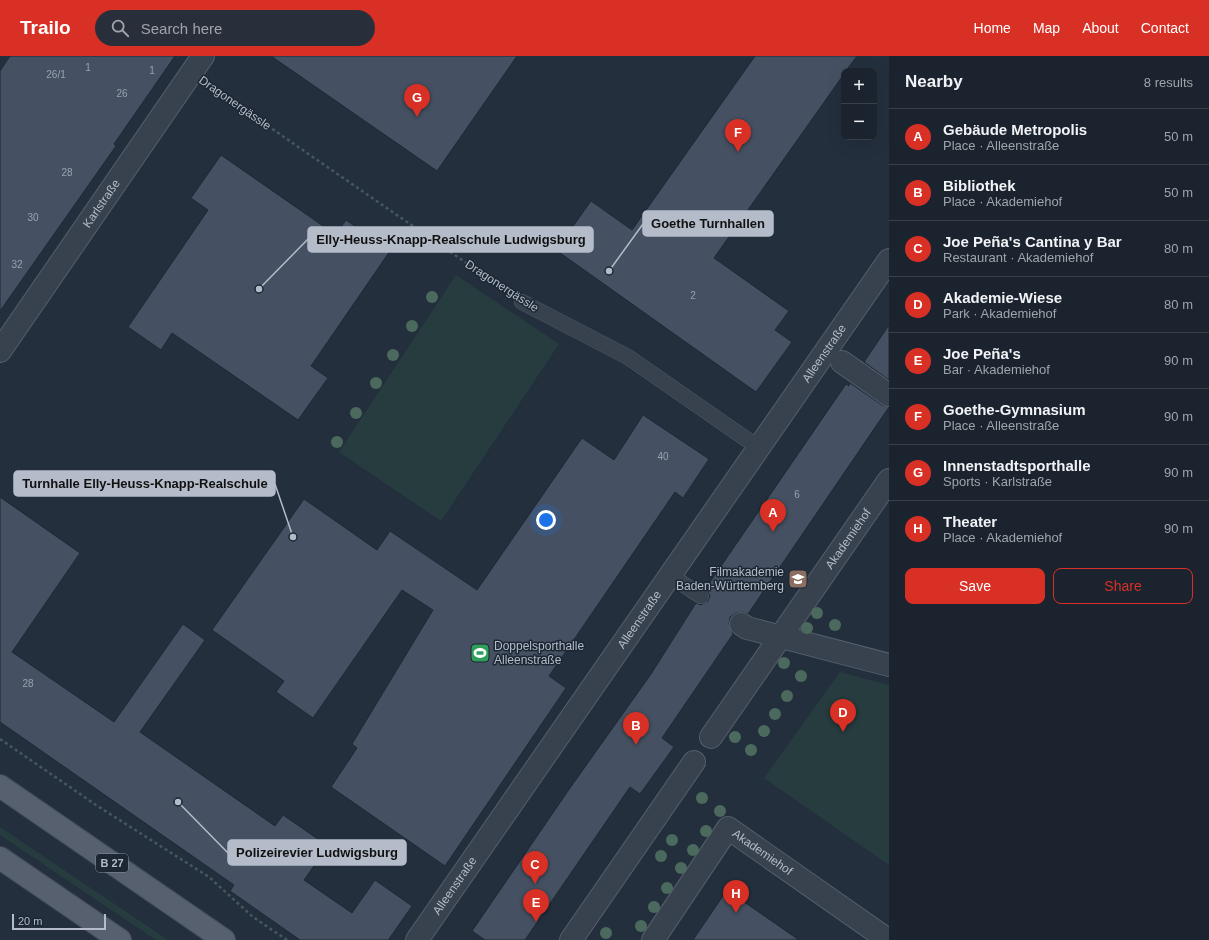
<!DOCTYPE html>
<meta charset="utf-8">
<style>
body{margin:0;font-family:Helvetica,sans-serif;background:#282f3a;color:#f1f3f6}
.controls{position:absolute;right:12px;top:12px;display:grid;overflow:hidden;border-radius:8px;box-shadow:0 4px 16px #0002}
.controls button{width:36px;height:36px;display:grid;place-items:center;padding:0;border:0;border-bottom:1px solid #39404a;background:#1b232e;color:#f1f3f6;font:20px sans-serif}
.scale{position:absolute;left:12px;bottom:10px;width:94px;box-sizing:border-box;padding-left:4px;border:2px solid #b4bcc9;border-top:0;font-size:11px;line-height:14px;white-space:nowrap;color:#b4bcc9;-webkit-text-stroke:3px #1d2633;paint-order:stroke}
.you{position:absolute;left:546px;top:464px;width:14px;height:14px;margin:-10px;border:3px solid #fff;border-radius:50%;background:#1a73e8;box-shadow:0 0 0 6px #1a73e833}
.badge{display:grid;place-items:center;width:26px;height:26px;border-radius:50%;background:#d93025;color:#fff;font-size:13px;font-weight:700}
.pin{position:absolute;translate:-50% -33px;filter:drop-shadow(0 1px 2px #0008)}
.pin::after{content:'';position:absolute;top:21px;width:14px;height:12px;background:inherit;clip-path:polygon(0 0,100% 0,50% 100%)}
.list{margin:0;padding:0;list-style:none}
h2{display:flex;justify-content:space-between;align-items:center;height:52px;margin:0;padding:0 16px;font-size:17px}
h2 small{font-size:13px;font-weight:400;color:#a0a4aa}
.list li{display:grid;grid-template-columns:26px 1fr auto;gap:12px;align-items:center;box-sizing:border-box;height:56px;padding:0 16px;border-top:1px solid #39404a}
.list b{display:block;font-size:15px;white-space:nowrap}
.list p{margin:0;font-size:13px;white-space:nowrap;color:#a0a4aa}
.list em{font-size:13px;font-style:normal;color:#a0a4aa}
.actions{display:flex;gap:8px;padding:12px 16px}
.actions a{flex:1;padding:9px 0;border:1px solid #d93025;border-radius:8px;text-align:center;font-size:14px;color:#d93025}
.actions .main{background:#d93025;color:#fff}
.icon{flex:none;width:22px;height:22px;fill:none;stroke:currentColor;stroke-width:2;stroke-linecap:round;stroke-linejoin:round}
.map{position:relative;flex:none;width:889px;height:884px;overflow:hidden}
header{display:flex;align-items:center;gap:24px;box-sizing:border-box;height:56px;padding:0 20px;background:#d93025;color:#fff}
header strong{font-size:19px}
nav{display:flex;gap:22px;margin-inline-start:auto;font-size:14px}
.search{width:280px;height:36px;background:#282f3a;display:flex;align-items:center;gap:10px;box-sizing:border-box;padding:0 14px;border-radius:22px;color:#a0a4aa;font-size:15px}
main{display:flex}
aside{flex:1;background:#1b232e}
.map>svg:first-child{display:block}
.green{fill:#263c3f}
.building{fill:#455162;stroke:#1f2835}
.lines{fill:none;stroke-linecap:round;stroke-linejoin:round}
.lane-casing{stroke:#565f6c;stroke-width:16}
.street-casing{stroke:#565f6c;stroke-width:24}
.primary-casing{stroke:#414a57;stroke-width:24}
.path{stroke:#44595c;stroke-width:2.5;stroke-dasharray:3 3;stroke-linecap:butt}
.lane{stroke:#38414e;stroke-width:15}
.street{stroke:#38414e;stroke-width:22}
.primary{stroke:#56606e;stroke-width:22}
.tree{fill:#4b6a5d}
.labels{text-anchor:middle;stroke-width:3;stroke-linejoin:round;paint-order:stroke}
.number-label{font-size:10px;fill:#98a1af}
.shield{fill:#1d2633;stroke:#878f9c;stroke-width:1}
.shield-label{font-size:11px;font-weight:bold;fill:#b4bcc9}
.street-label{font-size:12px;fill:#b4bcc9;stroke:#1d2633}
.poi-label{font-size:12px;fill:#b4bcc9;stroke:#1d2633;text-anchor:end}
.leader{fill:none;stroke:#b4bcc9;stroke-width:1.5}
.callout-dot{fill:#b4bcc9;stroke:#1d2633;stroke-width:1.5}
.callout{fill:#b4bcc9;stroke:#b4bcc9;stroke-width:1.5}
.callout-label{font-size:13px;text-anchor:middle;font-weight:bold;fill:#111}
</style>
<header>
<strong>Trailo</strong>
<div class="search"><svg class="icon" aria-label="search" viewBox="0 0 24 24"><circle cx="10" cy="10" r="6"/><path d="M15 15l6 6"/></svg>Search here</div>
<nav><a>Home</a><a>Map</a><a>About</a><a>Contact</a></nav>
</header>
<main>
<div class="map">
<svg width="889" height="884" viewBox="0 0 889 884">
<rect width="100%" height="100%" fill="#242f3e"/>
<!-- green -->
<g class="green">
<polygon points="456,219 559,288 441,465 339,396"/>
<polygon points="840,616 889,629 889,809 764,722"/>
<polygon points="0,771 168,884 156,884 0,779"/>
</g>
<!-- building -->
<g class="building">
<polygon points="10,0 175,0 114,88 116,90 0,255 0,15"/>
<polygon points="271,0 517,0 437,115"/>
<polygon points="755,0 857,0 846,15 844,15 844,18 714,202 789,255 775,274 792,286 756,336 556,194 591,145 632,174"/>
<polygon points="221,99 336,179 346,164 390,195 311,310 328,322 298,364 172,277 161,294 128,271 208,154 191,142"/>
<polygon points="889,269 889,324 864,306"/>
<polygon points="850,327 882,349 889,351 748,558 742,556 736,557 730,561 729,568 733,578 662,682 674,691 640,738 630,731 525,884 485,884 472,875 570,732 651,618 696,547 701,549 708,545 710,540 706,532 846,328 849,330"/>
<polygon points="643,359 709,403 683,442 675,436 549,620 566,632 445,810 331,731 357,692 352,688 433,554 402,534 313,662 276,636 284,625 212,574 304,443 377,494 390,475 477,534 582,382 614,404"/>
<polygon points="0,441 80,497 12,596 114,666 183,568 205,584 140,676 275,770 283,759 328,790 304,824 352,857 375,824 412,850 389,883 391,884 300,884 230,835 234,829 0,666"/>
<polygon points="727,834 799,884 693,884"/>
</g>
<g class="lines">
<!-- lane casing -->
<g class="lane-casing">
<g id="lane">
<polyline points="522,246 628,301 759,392"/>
<polyline points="671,520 701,540"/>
</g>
</g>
<!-- street casing -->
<g class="street-casing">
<g id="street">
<path id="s1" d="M0,295L203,0"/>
<polyline points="842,306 889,339"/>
<polyline points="741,568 747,572 889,609"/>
<path id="s2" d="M711,681L889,424"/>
<path id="s3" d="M417,884L889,204"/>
<polyline points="571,884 694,706"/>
<path id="s4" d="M653,884L728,772L888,884"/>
</g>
</g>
<!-- primary casing -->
<g class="primary-casing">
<g id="primary">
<polyline points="0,730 224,884"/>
<polyline points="0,802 120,884"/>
</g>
</g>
<!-- path -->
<g class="path">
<polyline points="213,32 504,233"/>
<polyline points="0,683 96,749 209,821 253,861 287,884"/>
</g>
<!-- lane -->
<use href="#lane" class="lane"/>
<!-- street -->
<use href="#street" class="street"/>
<!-- primary -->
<use href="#primary" class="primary"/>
</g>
<!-- trees -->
<g class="tree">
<circle cx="432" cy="241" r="6"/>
<circle cx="412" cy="270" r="6"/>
<circle cx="393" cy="299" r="6"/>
<circle cx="376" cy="327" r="6"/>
<circle cx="356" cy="357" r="6"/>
<circle cx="337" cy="386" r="6"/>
<circle cx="817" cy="557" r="6"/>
<circle cx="835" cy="569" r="6"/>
<circle cx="807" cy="572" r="6"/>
<circle cx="784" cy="607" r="6"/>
<circle cx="801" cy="620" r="6"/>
<circle cx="787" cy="640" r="6"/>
<circle cx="775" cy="658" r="6"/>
<circle cx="764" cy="675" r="6"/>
<circle cx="735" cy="681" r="6"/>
<circle cx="751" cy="694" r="6"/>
<circle cx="702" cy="742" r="6"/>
<circle cx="720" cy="755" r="6"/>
<circle cx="706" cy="775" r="6"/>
<circle cx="672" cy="784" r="6"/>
<circle cx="693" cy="794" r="6"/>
<circle cx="661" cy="800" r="6"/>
<circle cx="681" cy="812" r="6"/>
<circle cx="667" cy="832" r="6"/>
<circle cx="654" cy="851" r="6"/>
<circle cx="641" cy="870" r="6"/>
<circle cx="606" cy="877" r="6"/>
</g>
<!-- icons -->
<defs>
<g id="university-square" transform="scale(1)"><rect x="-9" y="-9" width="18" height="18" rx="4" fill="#8d6e63" stroke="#1d2633"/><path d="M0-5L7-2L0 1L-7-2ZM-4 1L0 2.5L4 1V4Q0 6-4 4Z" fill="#fff"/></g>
<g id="stadium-square" transform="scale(1)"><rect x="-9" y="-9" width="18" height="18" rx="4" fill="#2e9e5b" stroke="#1d2633"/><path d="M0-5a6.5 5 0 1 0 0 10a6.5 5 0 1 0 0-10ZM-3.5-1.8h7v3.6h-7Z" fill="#fff"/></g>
</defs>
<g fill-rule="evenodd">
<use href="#university-square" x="798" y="523"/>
<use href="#stadium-square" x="480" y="597"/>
</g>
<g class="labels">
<!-- number labels -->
<g class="number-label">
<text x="88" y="15">1</text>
<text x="152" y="18">1</text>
<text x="56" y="22">26/1</text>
<text x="122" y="41">26</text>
<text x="67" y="120">28</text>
<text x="33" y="165">30</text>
<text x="17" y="212">32</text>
<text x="693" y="243">2</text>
<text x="663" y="404">40</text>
<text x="797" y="442">6</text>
<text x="28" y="631">28</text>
</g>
<!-- shield labels -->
<rect class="shield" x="96" y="798" width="32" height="18" rx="3"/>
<g class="shield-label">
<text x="112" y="811">B 27</text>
</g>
<!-- street labels -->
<g class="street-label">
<text transform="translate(235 47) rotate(35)" y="4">Dragonergässle</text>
<text dy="4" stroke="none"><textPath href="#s1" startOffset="179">Karlstraße</textPath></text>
<text transform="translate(502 230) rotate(33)" y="4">Dragonergässle</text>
<text dy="4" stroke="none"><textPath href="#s3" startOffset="714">Alleenstraße</textPath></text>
<text dy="4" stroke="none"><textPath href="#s2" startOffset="241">Akademiehof</textPath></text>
<text dy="4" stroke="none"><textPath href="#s3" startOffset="390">Alleenstraße</textPath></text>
<text dy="4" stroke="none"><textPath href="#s4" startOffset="177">Akademiehof</textPath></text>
<text dy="4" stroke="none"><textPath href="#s3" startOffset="66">Alleenstraße</textPath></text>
</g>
<!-- poi labels -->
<g class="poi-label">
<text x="784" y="520">Filmakademie<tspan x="784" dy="14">Baden-Württemberg</tspan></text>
<text x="494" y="594" text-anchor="start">Doppelsporthalle<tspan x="494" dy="14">Alleenstraße</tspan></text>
</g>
</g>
<!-- callouts -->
<path class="leader" d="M609 215L643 168M259 233L308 183M293 481L275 428M178 746L228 797"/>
<g class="callout-dot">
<circle cx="609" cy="215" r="4"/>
<circle cx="259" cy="233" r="4"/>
<circle cx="293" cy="481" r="4"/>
<circle cx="178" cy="746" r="4"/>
</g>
<g class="callout">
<rect x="643" y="155" width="130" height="25" rx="4"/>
<rect x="308" y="171" width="285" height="25" rx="4"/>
<rect x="14" y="415" width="261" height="25" rx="4"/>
<rect x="228" y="784" width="178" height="25" rx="4"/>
</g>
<g class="callout-label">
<text x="708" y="172">Goethe Turnhallen</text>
<text x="451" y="188">Elly-Heuss-Knapp-Realschule Ludwigsburg</text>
<text x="145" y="432">Turnhalle Elly-Heuss-Knapp-Realschule</text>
<text x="317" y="801">Polizeirevier Ludwigsburg</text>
</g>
</svg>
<div class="controls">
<button>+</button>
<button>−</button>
</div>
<div class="scale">20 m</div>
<div class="you"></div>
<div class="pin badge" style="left:773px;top:476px">A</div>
<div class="pin badge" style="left:636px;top:689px">B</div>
<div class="pin badge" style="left:535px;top:828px">C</div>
<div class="pin badge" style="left:843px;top:676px">D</div>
<div class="pin badge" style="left:536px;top:866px">E</div>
<div class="pin badge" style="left:738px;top:96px">F</div>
<div class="pin badge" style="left:417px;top:61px">G</div>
<div class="pin badge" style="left:736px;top:857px">H</div>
</div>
<aside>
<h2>Nearby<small>8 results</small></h2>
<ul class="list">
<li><span class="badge">A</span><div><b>Gebäude Metropolis</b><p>Place · Alleenstraße</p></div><em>50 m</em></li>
<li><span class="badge">B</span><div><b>Bibliothek</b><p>Place · Akademiehof</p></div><em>50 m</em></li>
<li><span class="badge">C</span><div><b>Joe Peña's Cantina y Bar</b><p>Restaurant · Akademiehof</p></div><em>80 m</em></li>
<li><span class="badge">D</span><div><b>Akademie-Wiese</b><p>Park · Akademiehof</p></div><em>80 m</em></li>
<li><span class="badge">E</span><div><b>Joe Peña's</b><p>Bar · Akademiehof</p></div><em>90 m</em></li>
<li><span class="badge">F</span><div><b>Goethe-Gymnasium</b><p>Place · Alleenstraße</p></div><em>90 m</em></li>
<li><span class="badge">G</span><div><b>Innenstadtsporthalle</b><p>Sports · Karlstraße</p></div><em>90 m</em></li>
<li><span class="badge">H</span><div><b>Theater</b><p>Place · Akademiehof</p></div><em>90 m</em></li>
</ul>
<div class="actions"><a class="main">Save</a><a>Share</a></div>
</aside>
</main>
